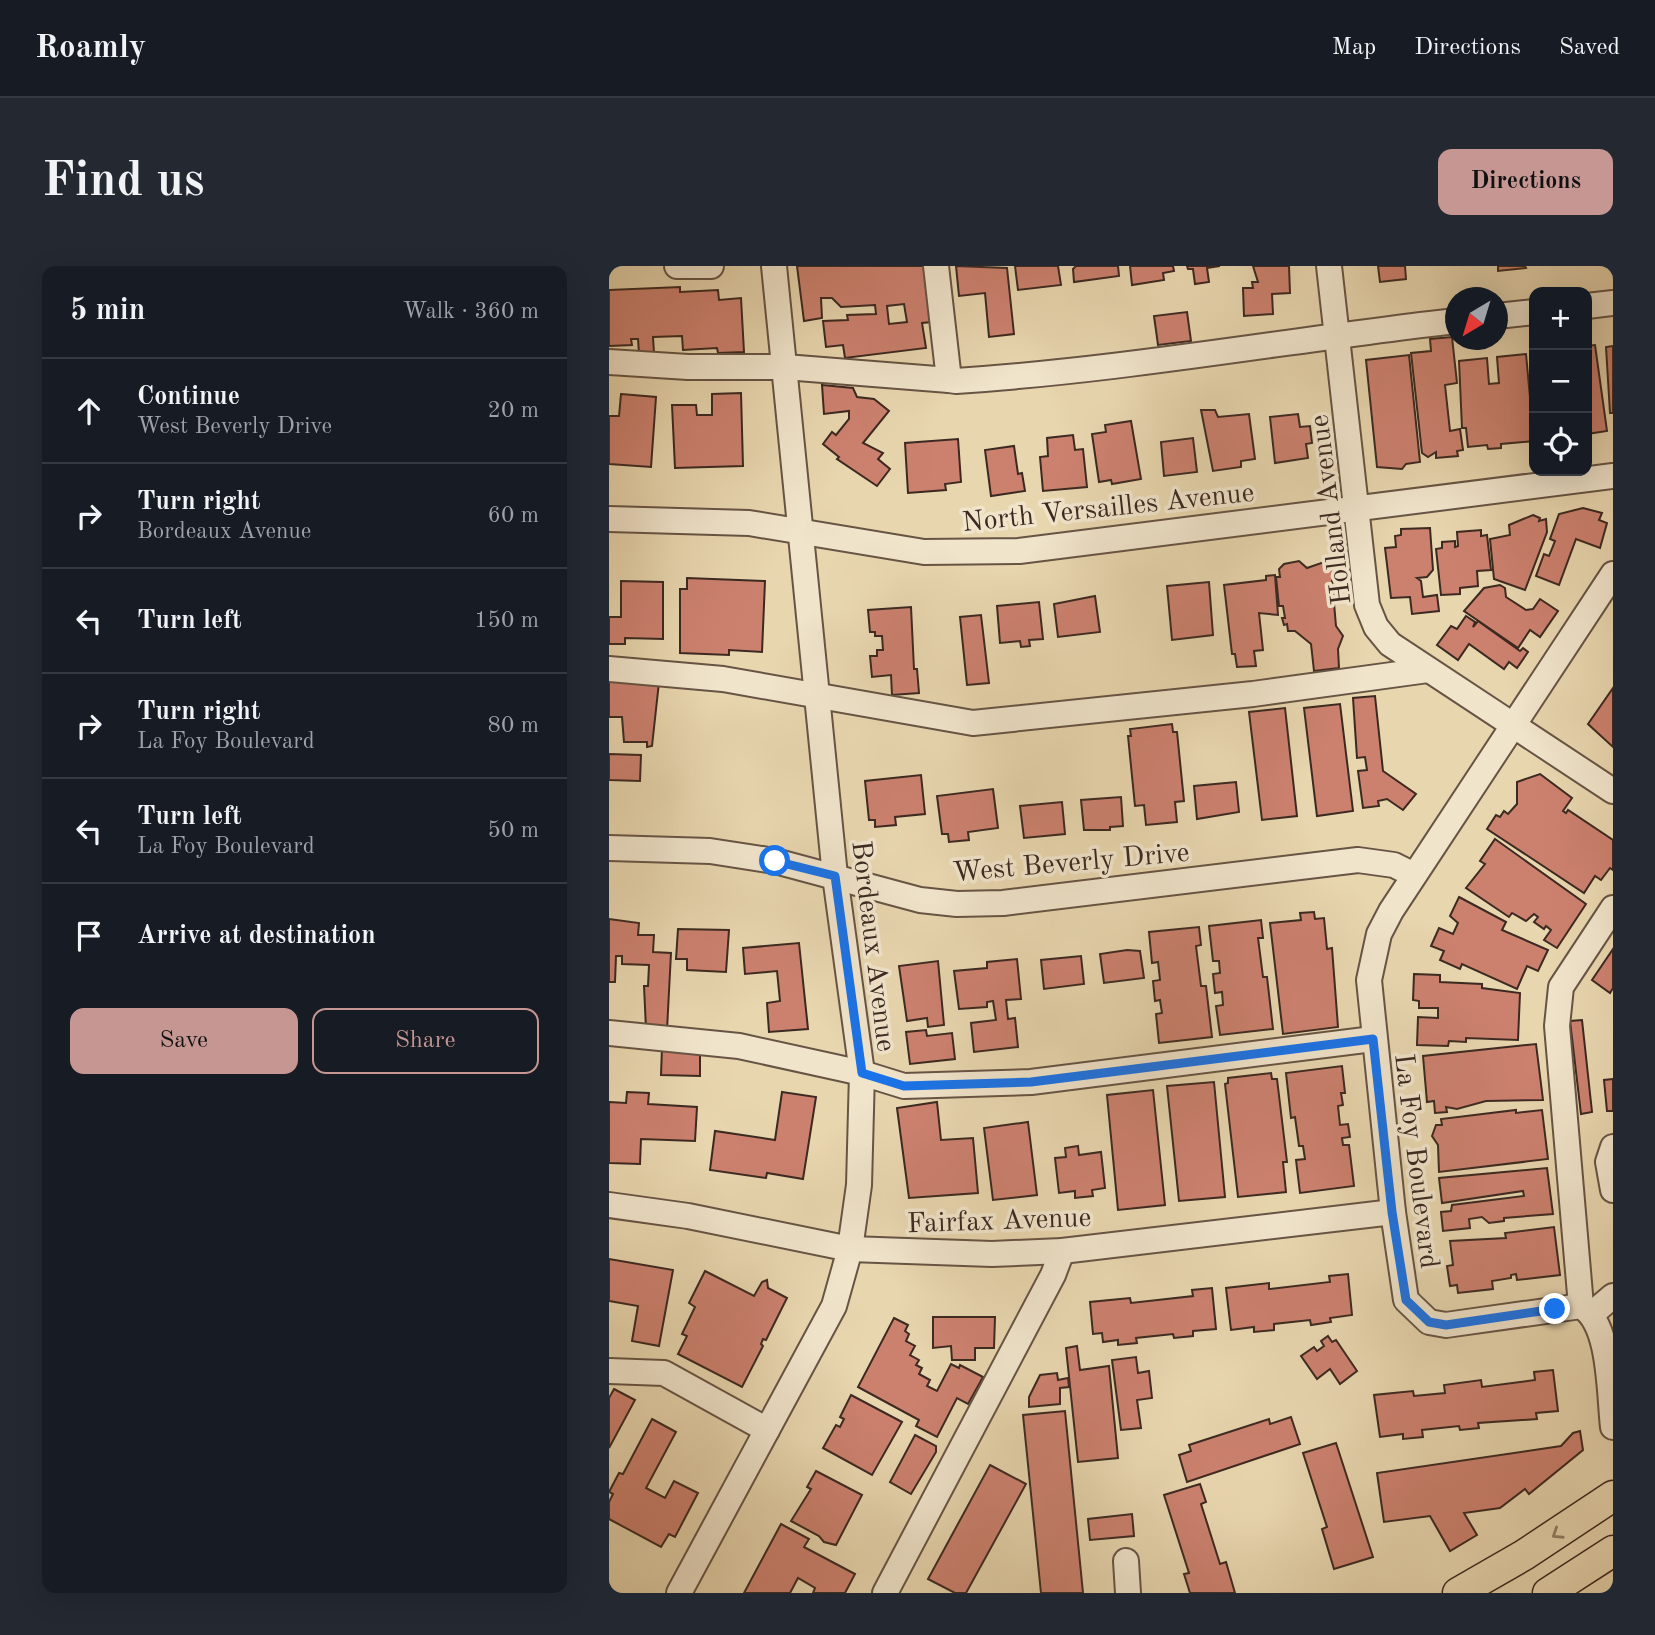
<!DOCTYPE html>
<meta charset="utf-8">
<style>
body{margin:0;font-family:"Old Standard TT",serif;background:#242831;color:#f1f3f6}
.controls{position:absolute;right:21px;top:21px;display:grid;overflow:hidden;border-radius:14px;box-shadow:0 7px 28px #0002}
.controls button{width:63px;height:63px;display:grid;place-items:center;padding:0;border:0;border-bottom:2px solid #363941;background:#171b24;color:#f1f3f6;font:35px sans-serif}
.compass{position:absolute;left:836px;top:21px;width:63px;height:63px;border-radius:50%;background:#171b24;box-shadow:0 7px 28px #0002;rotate:218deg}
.stop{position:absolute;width:21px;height:21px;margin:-16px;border:5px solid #1a73e8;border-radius:50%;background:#fff}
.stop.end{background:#1a73e8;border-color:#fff;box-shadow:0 2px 7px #0008}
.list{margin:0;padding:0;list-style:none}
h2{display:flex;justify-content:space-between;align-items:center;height:91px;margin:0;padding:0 28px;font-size:30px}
h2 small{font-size:23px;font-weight:400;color:#9ea1a6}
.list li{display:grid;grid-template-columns:46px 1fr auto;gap:21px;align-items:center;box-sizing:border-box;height:105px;padding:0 28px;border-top:2px solid #363941}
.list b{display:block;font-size:26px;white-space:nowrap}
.list p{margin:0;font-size:23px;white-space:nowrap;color:#9ea1a6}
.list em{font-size:23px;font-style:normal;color:#9ea1a6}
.actions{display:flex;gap:14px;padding:21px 28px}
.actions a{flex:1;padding:16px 0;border:2px solid #c59692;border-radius:14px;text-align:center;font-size:24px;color:#c59692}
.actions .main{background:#c59692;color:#111}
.icon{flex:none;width:38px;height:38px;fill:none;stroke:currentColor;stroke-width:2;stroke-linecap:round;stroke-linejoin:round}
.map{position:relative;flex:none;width:1004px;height:1327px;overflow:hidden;border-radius:14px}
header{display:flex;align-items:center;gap:42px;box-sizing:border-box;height:98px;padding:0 35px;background:#171b24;border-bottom:2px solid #363941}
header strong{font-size:33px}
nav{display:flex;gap:38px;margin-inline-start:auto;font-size:24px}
.intro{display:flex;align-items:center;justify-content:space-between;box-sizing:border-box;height:168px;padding:0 42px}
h1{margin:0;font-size:49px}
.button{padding:18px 32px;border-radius:14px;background:#c59692;color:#111;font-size:24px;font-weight:700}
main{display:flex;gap:42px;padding:0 42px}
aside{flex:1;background:#171b24;border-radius:14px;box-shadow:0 7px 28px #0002}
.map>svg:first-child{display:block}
.building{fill:#cc816f;stroke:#3c2921;stroke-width:2;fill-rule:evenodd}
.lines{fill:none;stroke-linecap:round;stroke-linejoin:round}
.minor-casing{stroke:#675444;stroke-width:28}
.major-casing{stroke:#3c2921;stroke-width:33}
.minor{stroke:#f0e4cb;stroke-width:24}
.major{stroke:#e8d6af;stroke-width:30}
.oneway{stroke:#928068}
.route{stroke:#1a73e8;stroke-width:9}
.labels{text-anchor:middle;stroke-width:7;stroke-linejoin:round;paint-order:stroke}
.street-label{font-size:28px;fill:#3c2921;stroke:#f0e4cb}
</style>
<header>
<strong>Roamly</strong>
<nav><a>Map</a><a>Directions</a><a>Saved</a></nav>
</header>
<div class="intro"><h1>Find us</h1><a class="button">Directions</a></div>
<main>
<aside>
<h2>5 min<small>Walk · 360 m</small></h2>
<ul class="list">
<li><svg class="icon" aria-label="ahead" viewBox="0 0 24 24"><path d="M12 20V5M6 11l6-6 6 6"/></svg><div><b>Continue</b><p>West Beverly Drive</p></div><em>20 m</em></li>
<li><svg class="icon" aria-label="right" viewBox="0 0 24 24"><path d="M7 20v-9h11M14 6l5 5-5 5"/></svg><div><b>Turn right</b><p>Bordeaux Avenue</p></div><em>60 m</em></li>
<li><svg class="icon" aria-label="left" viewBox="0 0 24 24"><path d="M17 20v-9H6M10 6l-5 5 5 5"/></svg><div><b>Turn left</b></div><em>150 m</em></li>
<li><svg class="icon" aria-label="right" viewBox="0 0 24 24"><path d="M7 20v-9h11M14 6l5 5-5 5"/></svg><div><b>Turn right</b><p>La Foy Boulevard</p></div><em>80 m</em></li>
<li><svg class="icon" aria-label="left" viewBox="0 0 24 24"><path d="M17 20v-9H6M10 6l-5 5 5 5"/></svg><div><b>Turn left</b><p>La Foy Boulevard</p></div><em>50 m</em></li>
<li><svg class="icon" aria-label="arrive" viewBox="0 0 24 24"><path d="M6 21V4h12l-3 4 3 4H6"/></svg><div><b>Arrive at destination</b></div></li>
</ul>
<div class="actions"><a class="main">Save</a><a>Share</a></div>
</aside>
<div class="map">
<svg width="1004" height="1327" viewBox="0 0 1004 1327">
<rect width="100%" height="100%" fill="#e8d6af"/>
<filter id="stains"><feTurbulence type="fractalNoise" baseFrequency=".00286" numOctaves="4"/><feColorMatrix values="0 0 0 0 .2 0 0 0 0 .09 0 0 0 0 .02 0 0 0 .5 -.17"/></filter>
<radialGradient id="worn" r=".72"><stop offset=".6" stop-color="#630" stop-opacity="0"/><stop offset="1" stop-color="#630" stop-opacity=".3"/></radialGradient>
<!-- building -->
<g class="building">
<path d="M188,0H319L323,56L313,57L317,82L236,92L234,79L217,81L214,55L239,54L238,49L267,48L266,39L232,41L223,32H212L213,52L195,55ZM295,38L298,56L280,58L278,40Z"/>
<polygon points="347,0 398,2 405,68 380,71 376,27 350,30"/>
<polygon points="406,0 449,0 452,19 409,24"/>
<polygon points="467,0 509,0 510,10 465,16 464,3"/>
<polygon points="521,0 564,0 565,5 554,7 555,14 523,19"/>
<polygon points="578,0 611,0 598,2 600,16 586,18 584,3 579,3"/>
<polygon points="644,0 680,0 681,27 663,28 664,48 635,50 634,22 644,22 643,16 649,16"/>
<polygon points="769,0 796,0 797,13 771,16"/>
<polygon points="889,0 916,0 917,2 889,5"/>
<polygon points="71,21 71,26 109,24 110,34 132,32 135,86 109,87 108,82 74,84 73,70 44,71 45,87 30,88 29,73 22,73 23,79 0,80 0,24"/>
<polygon points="578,46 582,75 549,79 545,50"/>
<polygon points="843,71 848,117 836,119 841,165 851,163 854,184 848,185 849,190 827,192 827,186 819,191 813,187 802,87 822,85 821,73"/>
<polygon points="986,79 998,165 978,168 978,80"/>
<polygon points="1004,80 1004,147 1001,147 997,81"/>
<polygon points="917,88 925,175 892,178 892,182 879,183 878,179 859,181 857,162 853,162 850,95 878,92 880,118 890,117 888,91"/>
<polygon points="800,89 811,196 797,198 793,203 768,201 757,94"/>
<polygon points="213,119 244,122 248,131 265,133 280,145 254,177 274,187 269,193 281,203 268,220 228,193 230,191 214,178 223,166 227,169 240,153 240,145 215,148"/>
<polygon points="132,127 134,200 66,202 63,139 87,139 88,149 103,149 103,128"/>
<polygon points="12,128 47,131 42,201 0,198 0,150 10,150"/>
<polygon points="592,144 606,144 609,151 640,148 646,193 632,195 632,201 604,205"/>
<polygon points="689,148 691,161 701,160 703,177 697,178 699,192 666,197 661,151"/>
<polygon points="522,155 532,213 503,218 502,214 490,216 483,168 497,166 496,159"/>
<polygon points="464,169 466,184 474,183 478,221 434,225 431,191 439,190 438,172"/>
<polygon points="584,172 588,206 555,210 552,176"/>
<polygon points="349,173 352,216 336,218 337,224 299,227 296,177"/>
<polygon points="405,180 409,208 413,207 416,225 382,230 376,184"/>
<polygon points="974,242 993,247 990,254 998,257 991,282 967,273 950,319 927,310 935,288 940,290 946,275 941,273 950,248"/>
<polygon points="924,249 931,252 930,255 937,253 938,266 916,324 885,313 881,273 901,269 900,259"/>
<polygon points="821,262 824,304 818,311 808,312 812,315 814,331 828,329 830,345 803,348 801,331 782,332 776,282 787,281 786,270 792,269 792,263"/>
<polygon points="872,264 872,270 878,269 882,304 868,305 869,320 851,322 851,328 832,329 827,283 833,282 833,276 846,275 846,281 849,280 848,266"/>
<polygon points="690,295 698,302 715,296 726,304 723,314 727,360 734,370 729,383 730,402 705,405 702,378 686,365 679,365 678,358 675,359 673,352 676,352 674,340 670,340 667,311 671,311 670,303 675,298"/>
<polygon points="666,309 669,349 650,347 654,384 645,385 647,400 628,401 626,388 623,388 615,319 657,314 657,310"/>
<polygon points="78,312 156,315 153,386 120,384 120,389 71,387 71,323 78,323"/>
<polygon points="12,315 54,316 54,373 16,372 16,378 0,378 0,351 12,351"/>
<polygon points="600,316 604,369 563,374 558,320"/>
<polygon points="891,319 896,322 897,331 917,344 924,343 931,333 949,345 931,371 921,364 909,382 855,345 875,322"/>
<polygon points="486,330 491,366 449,371 445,338"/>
<polygon points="430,336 434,373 420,374 421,380 412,381 411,375 391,377 388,340"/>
<polygon points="302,341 305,403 308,403 310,427 283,429 282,409 263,411 261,390 268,390 268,384 274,384 273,370 266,370 266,366 261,366 259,344"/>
<polygon points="372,349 380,417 358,419 351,351"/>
<polygon points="857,350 866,356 864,361 869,355 911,385 914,382 919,386 908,402 900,396 895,403 860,378 849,394 828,379 842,360 848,363"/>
<polygon points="0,414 50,416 43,480 38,481 38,476 15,476 13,451 0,451"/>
<polygon points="1004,422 1004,481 979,458"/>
<polygon points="766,430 774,505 807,528 794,544 778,533 769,535 770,540 754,542 749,505 758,504 756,491 748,492 744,432"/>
<polygon points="731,438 744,545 708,550 695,442"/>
<polygon points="676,442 688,550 653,554 640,446"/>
<polygon points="563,458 564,466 568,466 575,535 566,536 568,556 537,559 535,539 526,540 519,470 522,470 521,463"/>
<polygon points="0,488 32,489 31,515 0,514"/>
<polygon points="931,508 963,532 954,545 957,547 959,544 1004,574 1004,604 1001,602 992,614 986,610 975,627 878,563 887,549 891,551 895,545 899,548 908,538 908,516"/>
<polygon points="312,509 316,548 286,551 287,559 266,561 266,554 260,554 256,515"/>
<polygon points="627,516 630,546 588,553 585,520"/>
<polygon points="384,523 389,562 359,566 360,574 340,576 339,568 333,568 328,530"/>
<polygon points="512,531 514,560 501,561 501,564 475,564 472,534"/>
<polygon points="453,536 456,568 415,572 411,540"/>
<polygon points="886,573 977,638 948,682 935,674 942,664 937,660 935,663 925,656 929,651 925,648 917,655 903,647 900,651 857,622 876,598 871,595"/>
<polygon points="850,631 897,656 893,664 939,684 929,705 918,700 908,723 853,698 851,703 831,694 835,685 822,680 830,662 844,668 849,657 841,650"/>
<polygon points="705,646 706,653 715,652 718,683 723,682 729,761 674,768 661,657 692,654 691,647"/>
<polygon points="0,653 30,657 29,669 45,669 44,686 62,687 58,764 37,763 35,720 39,720 40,699 13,698 13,690 7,690 6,716 0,716"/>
<polygon points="652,654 654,672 649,672 654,711 658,711 664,763 611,769 607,740 614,739 613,726 606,727 604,708 611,707 610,695 604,695 600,660"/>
<polygon points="590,661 592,679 587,680 592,720 597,720 603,771 550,777 547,748 553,747 551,734 546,735 544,715 551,714 549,696 543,697 540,666"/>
<polygon points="69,663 120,664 117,706 78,704 78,693 67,693"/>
<polygon points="190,677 199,763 160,766 158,737 171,735 168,705 136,708 134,682"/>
<polygon points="1004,683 1004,722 1001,727 983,714"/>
<polygon points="518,684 531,685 535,712 495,717 491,688"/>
<polygon points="472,690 475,718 435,723 432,694"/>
<polygon points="408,693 412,733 397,734 399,753 406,752 409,781 365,786 362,757 387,754 384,735 378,736 378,741 350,743 345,705 378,702 378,696"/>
<polygon points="329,695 335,759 319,761 318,752 298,755 290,700"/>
<polygon points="805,708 831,709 831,716 873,718 873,722 911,727 909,774 857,772 857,776 840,775 839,780 808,779 809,751 829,752 829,742 810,742 810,735 804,734"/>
<polygon points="973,754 983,846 972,848 961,755"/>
<polygon points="317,764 318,770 343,767 346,793 301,798 297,766"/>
<polygon points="927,778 934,834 877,835 848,843 837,841 838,846 826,847 825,835 818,836 814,790"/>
<polygon points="53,781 91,782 91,810 52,809"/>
<polygon points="733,800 736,827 732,827 734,839 729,840 731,859 739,858 741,871 733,872 734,879 740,879 745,920 691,927 687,894 696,893 694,880 690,880 686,851 682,852 677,807"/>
<polygon points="662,807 663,813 668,813 678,896 674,896 677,926 629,931 616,818 619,817 619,812"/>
<polygon points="1004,813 1004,845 998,845 995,814"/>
<polygon points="605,816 616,931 570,935 558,820"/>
<polygon points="544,824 556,939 509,944 498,829"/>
<polygon points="18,826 40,827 39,838 88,841 86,875 32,873 31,898 0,897 0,836 17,837"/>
<polygon points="173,826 207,831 194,913 158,907 157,912 101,904 106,865 166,874"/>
<polygon points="328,836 332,874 364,872 369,927 300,932 288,842"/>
<polygon points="907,844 907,847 933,844 939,893 830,906 829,879 823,870 827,859 833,859 832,853"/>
<polygon points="419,856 428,929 384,934 375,862"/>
<polygon points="469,880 470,889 492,886 496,922 483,924 484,930 466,932 466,925 450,927 446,892 457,891 456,882"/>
<polygon points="938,902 944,948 895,952 895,955 880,957 873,951 860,953 861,962 834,965 832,946 842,945 843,939 915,930 914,925 833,937 830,912"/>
<polygon points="945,961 951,1009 908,1014 907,1008 902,1009 902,1012 883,1015 884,1023 849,1027 848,1019 841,1020 838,1000 844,999 841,975 897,972 896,967"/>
<polygon points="0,993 64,1004 50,1080 23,1075 29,1040 0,1035"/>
<polygon points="96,1005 145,1030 153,1016 158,1014 159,1022 178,1032 157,1074 154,1073 152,1078 154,1080 133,1121 69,1088 78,1070 73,1068 86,1041 80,1037"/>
<polygon points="739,1008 743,1049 721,1052 722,1056 702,1059 701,1054 665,1058 665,1064 645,1066 645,1061 622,1064 617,1022 660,1017 660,1023 721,1016 720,1010"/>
<polygon points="603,1022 607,1063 584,1065 584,1070 565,1072 564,1068 527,1072 528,1077 509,1079 509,1074 494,1076 493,1067 484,1068 481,1036 521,1032 522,1037 584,1030 583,1024"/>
<polygon points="324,1051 386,1051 385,1082 366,1082 366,1094 343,1094 342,1080 324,1082"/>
<polygon points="285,1052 299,1059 296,1065 300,1068 297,1075 306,1080 301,1089 310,1094 307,1099 313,1102 310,1108 321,1114 318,1120 328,1125 342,1098 350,1102 351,1099 374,1111 359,1138 348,1132 328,1171 307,1160 310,1154 249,1121"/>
<polygon points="719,1070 723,1076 727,1074 748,1105 731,1118 721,1103 708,1113 692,1090 705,1081 708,1085 715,1080 712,1075"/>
<polygon points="468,1080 471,1104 500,1100 509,1192 469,1196 457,1082"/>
<polygon points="527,1091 529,1107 540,1105 543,1132 528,1134 532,1162 512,1164 503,1094"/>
<polygon points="944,1104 949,1145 927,1147 928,1153 869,1157 870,1162 851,1164 850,1160 813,1164 814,1171 794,1173 794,1168 771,1171 765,1129 804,1125 805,1130 836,1127 835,1119 872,1114 873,1121 926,1114 925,1106"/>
<polygon points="448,1107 449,1114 459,1112 460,1121 451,1122 451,1138 420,1141 420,1131 431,1109"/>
<polygon points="5,1123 26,1134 0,1182 0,1132"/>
<polygon points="242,1129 293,1156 263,1209 214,1182 227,1159 231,1161 235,1153 231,1151"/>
<polygon points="456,1145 474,1327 432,1327 414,1149"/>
<polygon points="682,1151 691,1178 578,1216 570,1189 582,1185 580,1179 660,1153 661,1158"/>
<polygon points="43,1153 67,1166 37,1222 56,1232 65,1215 89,1227 66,1271 60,1268 52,1281 0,1253 0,1236 4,1228 0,1226 10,1207 14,1208"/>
<polygon points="971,1165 974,1184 920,1228 916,1223 891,1242 855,1247 868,1269 841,1285 821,1250 775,1256 768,1207 952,1180 964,1167"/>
<polygon points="306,1169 327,1180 327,1186 302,1228 281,1216"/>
<polygon points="727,1177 764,1291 725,1303 713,1263 718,1261 694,1187"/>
<polygon points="381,1199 417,1218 357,1327 346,1327 319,1313"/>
<polygon points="207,1205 253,1229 227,1279 215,1276 210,1270 182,1255 202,1223 198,1221"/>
<polygon points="591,1218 597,1236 592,1238 611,1298 617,1296 626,1327 581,1327 575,1308 580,1307 555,1229"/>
<polygon points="523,1248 525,1270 481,1274 479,1253"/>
<polygon points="172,1258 200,1273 195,1281 246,1308 236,1327 204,1327 206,1322 189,1312 181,1327 135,1327"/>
</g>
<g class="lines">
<!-- minor casing -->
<g class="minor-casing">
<g id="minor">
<polyline points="68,0 102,0"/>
<path d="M327,0L340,114L347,115C515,104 680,74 846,55"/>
<polyline points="720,0 758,339 767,361 781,378 1004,525"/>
<polyline points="978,40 1004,37"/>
<polyline points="888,50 925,46"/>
<polyline points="0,96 79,101 176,101 340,114"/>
<polyline points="0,253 140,257 315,286 410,285 1004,210"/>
<path d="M1004,308L782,645L770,668L760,714L784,946L797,1034L820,1056L837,1059L972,1040C1002,1058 1000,1127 1004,1161"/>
<polyline points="0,403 114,413 364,457 644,428 819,404"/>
<polyline points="0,582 101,585 166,595 311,634 348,638 394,637 749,594 785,599 805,609"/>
<polyline points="0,767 130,780 253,807 295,820 422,816 764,773"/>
<polyline points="1004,881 999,896 1004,924"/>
<polyline points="0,939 79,950 241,983 383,988 453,985 784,946"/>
<polyline points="972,1040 948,760 952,721 1004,642"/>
<polyline points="984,1047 1004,1030"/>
<polyline points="0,1105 55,1107 158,1164"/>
<polyline points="517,1295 519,1327"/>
<polyline points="70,1327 225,1040 241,983 250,919 253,807 226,610 165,0"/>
<polyline points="276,1327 444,1009 453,985"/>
</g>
</g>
<!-- major casing -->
<g class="major-casing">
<g id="major">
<polyline points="849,1327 915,1289 1004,1230"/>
<polyline points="939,1327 1004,1285"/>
</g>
</g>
<!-- minor -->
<use href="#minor" class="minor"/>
<!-- major -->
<use href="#major" class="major"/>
</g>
<!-- one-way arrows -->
<defs><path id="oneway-chevron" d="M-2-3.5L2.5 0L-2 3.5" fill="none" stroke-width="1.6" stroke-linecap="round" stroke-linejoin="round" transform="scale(1.75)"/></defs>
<use class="oneway" href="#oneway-chevron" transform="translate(948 1268) rotate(147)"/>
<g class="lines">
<!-- route -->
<polyline class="route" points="166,595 226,610 253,807 295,820 422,816 764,773 783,946 797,1034 820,1056 837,1059 946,1043"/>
</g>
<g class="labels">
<!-- street labels -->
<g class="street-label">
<text transform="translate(499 240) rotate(-6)" y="10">North Versailles Avenue</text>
<text transform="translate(720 244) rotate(-97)" y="10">Holland Avenue</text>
<text transform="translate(462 595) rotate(-5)" y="10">West Beverly Drive</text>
<text transform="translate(266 680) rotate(83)" y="10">Bordeaux Avenue</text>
<text transform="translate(809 895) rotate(83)" y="10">La Foy Boulevard</text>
<text transform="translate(390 953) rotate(-2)" y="10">Fairfax Avenue</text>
</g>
</g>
<rect width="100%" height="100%" filter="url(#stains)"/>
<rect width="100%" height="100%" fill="url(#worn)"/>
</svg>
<div class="controls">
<button>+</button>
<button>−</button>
<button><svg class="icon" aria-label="locate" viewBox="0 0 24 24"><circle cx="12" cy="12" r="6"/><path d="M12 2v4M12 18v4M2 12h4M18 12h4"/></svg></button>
</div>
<svg class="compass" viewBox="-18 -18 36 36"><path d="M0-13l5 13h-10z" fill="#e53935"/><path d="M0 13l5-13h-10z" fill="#9ea1a6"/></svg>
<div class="stop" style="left:166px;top:595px"></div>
<div class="stop end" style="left:946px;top:1043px"></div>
</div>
</main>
